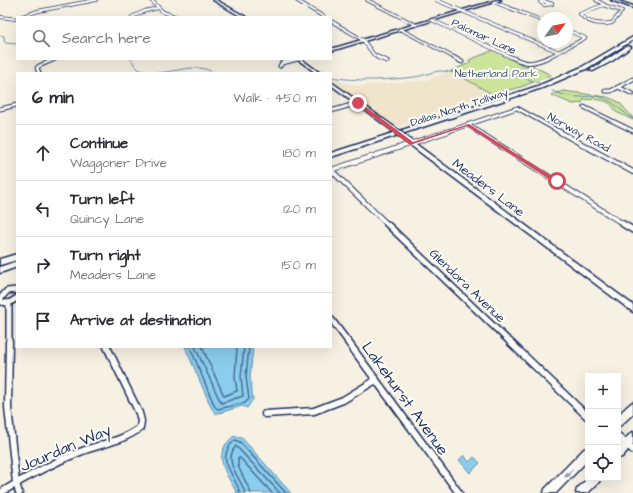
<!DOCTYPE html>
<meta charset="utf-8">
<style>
body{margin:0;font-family:"Architects Daughter",sans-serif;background:#f2f2f3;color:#2b2b33}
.controls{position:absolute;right:12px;bottom:12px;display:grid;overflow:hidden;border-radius:0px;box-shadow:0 4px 16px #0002}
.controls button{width:36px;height:36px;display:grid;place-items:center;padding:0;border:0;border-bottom:1px solid #e1e1e2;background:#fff;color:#2b2b33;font:20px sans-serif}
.compass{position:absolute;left:537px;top:12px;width:36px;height:36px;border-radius:50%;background:#fff;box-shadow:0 4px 16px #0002;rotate:57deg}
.stop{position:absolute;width:12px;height:12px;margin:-9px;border:3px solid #d1495b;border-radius:50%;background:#fff}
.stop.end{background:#d1495b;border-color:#fff;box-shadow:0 1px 4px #0008}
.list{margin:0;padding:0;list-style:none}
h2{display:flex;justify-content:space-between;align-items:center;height:52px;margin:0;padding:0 16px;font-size:17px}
h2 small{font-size:13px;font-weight:400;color:#7c7c81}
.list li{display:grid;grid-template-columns:26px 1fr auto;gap:12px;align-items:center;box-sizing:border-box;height:56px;padding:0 16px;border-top:1px solid #e1e1e2}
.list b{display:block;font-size:15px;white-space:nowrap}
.list p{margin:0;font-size:13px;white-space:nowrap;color:#7c7c81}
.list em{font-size:13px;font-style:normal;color:#7c7c81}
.icon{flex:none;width:22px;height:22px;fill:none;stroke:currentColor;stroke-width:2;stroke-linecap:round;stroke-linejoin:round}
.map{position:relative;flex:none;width:633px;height:493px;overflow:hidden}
.search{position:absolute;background:#fff;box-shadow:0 4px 16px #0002;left:16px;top:16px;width:316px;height:44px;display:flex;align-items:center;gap:10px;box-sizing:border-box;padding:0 14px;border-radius:0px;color:#7c7c81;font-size:15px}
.panel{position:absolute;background:#fff;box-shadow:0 4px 16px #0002;left:16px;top:72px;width:316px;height:276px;border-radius:0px}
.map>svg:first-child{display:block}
.built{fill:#f0e4cb}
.green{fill:#cce499;stroke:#748a7c}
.water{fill:#8bcdec;stroke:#5e8eb3}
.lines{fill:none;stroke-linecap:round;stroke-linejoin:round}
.shore{stroke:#486e97;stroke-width:1.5}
.stream{stroke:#5e8eb3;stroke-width:1}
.street-far4-casing{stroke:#1b2f5e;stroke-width:4}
.street-far3-casing{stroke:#1b2f5e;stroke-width:5}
.street-far2-casing{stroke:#1b2f5e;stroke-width:6}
.street-far1-casing{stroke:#1b2f5e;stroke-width:8}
.street-casing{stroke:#1b2f5e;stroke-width:9}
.secondary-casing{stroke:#1b2f5e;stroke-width:3}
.primary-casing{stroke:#1b2f5e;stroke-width:3}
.highway-casing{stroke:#1b2f5e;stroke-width:3}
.street-far4{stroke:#fdfcf7;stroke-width:2.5}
.street-far3{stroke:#fdfcf7;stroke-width:3}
.street-far2{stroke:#fdfcf7;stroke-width:4}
.street-far1{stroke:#fdfcf7;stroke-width:5}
.street{stroke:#fdfcf7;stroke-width:6}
.secondary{fill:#fdfcf7;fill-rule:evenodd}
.primary{fill:#fdfcf7;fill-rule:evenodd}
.highway{fill:#fdfcf7;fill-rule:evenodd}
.secondary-bridge-far1-casing{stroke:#1b2f5e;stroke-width:6;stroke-linecap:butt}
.secondary-bridge-casing{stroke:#1b2f5e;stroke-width:8;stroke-linecap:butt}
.secondary-bridge-far1{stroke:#fdfcf7;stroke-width:4}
.secondary-bridge{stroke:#fdfcf7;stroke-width:5}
.oneway{fill:#8c96aa}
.route{fill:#d1495b}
.labels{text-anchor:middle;stroke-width:4;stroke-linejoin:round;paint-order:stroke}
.far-street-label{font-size:11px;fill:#1b2f5e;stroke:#fdfcf7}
.far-park-label{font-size:11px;fill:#475c6d;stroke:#fdfcf7}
.street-label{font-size:13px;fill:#1b2f5e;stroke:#fdfcf7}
.near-street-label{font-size:16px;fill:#1b2f5e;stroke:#fdfcf7}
</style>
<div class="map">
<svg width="633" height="493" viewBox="0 0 633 493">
<rect width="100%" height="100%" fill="#f7f1e3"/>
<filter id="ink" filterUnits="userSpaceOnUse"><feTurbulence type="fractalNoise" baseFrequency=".025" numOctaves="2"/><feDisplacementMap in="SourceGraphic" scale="8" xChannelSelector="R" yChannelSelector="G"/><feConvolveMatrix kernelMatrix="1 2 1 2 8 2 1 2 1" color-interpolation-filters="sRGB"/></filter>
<g filter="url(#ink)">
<!-- built -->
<polygon class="built" points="451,71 492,94 447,107 452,111 397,127 332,80 360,86 366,85 428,80"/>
<!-- green -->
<g class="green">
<polygon points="494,50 517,61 524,66 531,65 551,75 521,87 492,94 451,71 470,63 469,60"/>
<path d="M563,91L607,97L619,102L633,118V120L616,112C611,98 595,99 583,100L582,103L573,104L551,95Z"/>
</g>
<!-- water -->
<g class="water">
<polygon points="185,347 253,347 250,377 253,399 247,408 242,406 216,414 212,409"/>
<path d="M234,436L242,438L291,493H237C225,472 211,454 234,436Z"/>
<polygon points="464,455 469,462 474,457 480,463 470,473 459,460"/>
</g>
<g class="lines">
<!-- shore -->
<g class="shore">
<polyline points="190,347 215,407 218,409 245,403 249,399 246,377 249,347"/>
<polyline points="195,347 221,403 243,396 241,377 244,347"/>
<polyline points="202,347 224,396 237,391 235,377 237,347"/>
<path d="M240,493C234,472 214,459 235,440L240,442L286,493"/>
<path d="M245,493C241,477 222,462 236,446L280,493"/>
<polyline points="251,493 238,466 238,458 240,458 272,493"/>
</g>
<!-- stream -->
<g class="stream">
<polyline points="0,35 4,36 4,41 6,43 17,44"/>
<path d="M131,59C133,61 134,65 136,67C150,80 180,67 197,68C204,68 209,70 215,73"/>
<path d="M331,77C358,82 388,80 415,77C423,76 431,72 439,71C452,71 467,76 479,78L481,75C501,70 520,76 539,83"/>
<path d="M552,91C562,95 572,97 583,97C587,97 592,96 596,96C612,98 620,111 633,119"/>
</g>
<!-- street-far4 casing -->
<g class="street-far4-casing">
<g id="street-far4">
<polyline points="151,0 163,12 177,17"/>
<polyline points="296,0 324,17"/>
<polyline points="367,0 416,25"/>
<polyline points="436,0 559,52"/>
<polyline points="596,0 605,5"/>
<polygon points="543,1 552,4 544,5 540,2"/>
<polyline points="494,2 543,21"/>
<path d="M603,5L622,11L612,23C600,25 588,24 580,14Z"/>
<polyline points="0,17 17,19"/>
<polyline points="20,17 38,11 96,0"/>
<polyline points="132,17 145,11 158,8"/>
<polyline points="432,20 513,58"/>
<polyline points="331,21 363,40 374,55 379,58"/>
<polyline points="400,29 455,58"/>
<polyline points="547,58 585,38 567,30"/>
</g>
</g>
<!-- street-far3 casing -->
<g class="street-far3-casing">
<g id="street-far3">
<polyline points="377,57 387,61"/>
<polyline points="453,57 462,62"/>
<path d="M511,57C527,65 533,64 549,57"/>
<polyline points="280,66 282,63 298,59"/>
<polyline points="39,73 37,68 39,66 55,59"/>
<polyline points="618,87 633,94"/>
<polyline points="605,91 611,91 633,79"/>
<polyline points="584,107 633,131"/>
<polyline points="0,109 17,105"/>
<polyline points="331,111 358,103"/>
<polyline points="468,125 479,132"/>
<polyline points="446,132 517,108 560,132"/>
</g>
</g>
<!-- street-far2 casing -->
<g class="street-far2-casing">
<g id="street-far2">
<polyline points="477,131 625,225"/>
<polyline points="558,131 633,172"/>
<polyline points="331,170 388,225"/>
<polyline points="331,170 449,131"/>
</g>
</g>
<!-- street-far1 casing -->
<g class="street-far1-casing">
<g id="street-far1">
<polyline points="387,224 511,343"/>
<polyline points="623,224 633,230"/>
<polyline points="17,290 7,291 0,299 1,302 9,303 17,298"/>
<polyline points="331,319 349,343"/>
<polyline points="9,343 9,303"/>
</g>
</g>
<!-- street casing -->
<g class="street-casing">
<g id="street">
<polyline points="9,342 8,407 16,483 19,493"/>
<polyline points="348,342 459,493"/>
<polyline points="510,342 588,417"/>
<polyline points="265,414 314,411 343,400 376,380"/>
<polyline points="618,436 633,450"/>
<path d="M0,493C26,477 52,463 80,452C100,444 123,441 140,428L141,421L139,413L107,347"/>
</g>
</g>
<!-- secondary casing -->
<g class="secondary-casing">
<g id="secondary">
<polygon points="213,0 216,0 246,17 242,17"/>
<polygon points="497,0 501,0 331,51 331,49"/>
<polygon points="611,0 615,0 633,6 633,8"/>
<polygon points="297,59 301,59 320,73 316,73"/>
<polygon points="331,82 397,129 397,131 393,131 331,85"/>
<polygon points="405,139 409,139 633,305 633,312 405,141"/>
</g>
</g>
<!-- primary casing -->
<g class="primary-casing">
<g id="primary">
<polygon points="633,402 633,414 621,425 618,427 618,415 630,404"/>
<polygon points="633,432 633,444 622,457 618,458 618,446 630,434"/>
<polygon points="588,448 588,460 556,493 544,493 545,489 584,449"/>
<polygon points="588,478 600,478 599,482 588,493 576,493 577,489"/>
</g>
</g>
<!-- highway casing -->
<g class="highway-casing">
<g id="highway">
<polygon points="633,37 633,40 586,69 542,88 331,157 331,153 538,86 582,67"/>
<polygon points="627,46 631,47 612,61 593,71 589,70 608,59"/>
<polygon points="17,254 17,260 0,265 0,259"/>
<polygon points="17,261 17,267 0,273 0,267"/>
</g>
</g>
<!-- street-far4 -->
<use href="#street-far4" class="street-far4"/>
<!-- street-far3 -->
<use href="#street-far3" class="street-far3"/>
<!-- street-far2 -->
<use href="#street-far2" class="street-far2"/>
<!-- street-far1 -->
<use href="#street-far1" class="street-far1"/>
<!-- street -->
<use href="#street" class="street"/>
<!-- secondary -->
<use href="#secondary" class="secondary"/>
<!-- primary -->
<use href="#primary" class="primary"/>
<!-- highway -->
<use href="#highway" class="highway"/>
<!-- secondary-bridge-far1 casing -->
<g class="secondary-bridge-far1-casing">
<polyline id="secondary-bridge-far1" points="395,130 397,132"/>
</g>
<!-- secondary-bridge casing -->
<g class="secondary-bridge-casing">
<polyline id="secondary-bridge" points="396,131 407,140"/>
</g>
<!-- secondary-bridge-far1 -->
<use href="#secondary-bridge-far1" class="secondary-bridge-far1"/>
<!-- secondary-bridge -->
<use href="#secondary-bridge" class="secondary-bridge"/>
</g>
<!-- one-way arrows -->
<defs><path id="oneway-solid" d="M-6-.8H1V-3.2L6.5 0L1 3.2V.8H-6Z"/></defs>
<use class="oneway" href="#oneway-solid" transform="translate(569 473) rotate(134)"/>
</g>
<!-- route -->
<polygon class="route" points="356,102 359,102 413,142 469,124 559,181 555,183 467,126 410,145 356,104"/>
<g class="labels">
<!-- far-street labels -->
<g class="far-street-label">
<text transform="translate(484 36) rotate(25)" y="4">Palomar Lane</text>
<text transform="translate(459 107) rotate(-18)" y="4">Dallas North Tollway</text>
<text transform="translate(579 132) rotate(29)" y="4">Norway Road</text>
</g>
<!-- far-park labels -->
<g class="far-park-label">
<text x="496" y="77">Netherland Park</text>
</g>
<!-- street labels -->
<g class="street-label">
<text transform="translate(489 187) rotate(37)" y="5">Meaders Lane</text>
<text transform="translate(468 285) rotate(44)" y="5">Glendora Avenue</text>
</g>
<!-- near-street labels -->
<g class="near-street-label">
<text transform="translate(406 398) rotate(54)" y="6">Lakehurst Avenue</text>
<text transform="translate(65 447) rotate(-23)" y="6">Jourdan Way</text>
</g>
</g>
</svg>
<div class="controls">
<button>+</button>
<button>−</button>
<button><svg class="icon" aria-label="locate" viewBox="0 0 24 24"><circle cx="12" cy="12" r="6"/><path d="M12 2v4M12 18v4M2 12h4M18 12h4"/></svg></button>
</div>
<svg class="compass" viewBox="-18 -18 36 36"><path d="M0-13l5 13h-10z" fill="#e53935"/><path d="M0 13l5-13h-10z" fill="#7c7c81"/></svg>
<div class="stop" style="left:557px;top:181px"></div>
<div class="stop end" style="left:358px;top:103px"></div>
<div class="search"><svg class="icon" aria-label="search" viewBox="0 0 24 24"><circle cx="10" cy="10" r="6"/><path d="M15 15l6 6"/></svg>Search here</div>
<section class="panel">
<h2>6 min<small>Walk · 450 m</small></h2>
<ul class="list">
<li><svg class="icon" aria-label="ahead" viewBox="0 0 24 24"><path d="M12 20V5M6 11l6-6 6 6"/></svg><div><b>Continue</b><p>Waggoner Drive</p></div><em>180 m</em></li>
<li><svg class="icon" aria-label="left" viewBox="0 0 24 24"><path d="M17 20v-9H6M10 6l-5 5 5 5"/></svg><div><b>Turn left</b><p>Quincy Lane</p></div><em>120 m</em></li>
<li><svg class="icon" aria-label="right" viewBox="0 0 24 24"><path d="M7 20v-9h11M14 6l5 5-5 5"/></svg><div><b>Turn right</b><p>Meaders Lane</p></div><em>150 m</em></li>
<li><svg class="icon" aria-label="arrive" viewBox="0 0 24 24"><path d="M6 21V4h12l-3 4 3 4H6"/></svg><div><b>Arrive at destination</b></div></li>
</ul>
</section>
</div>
